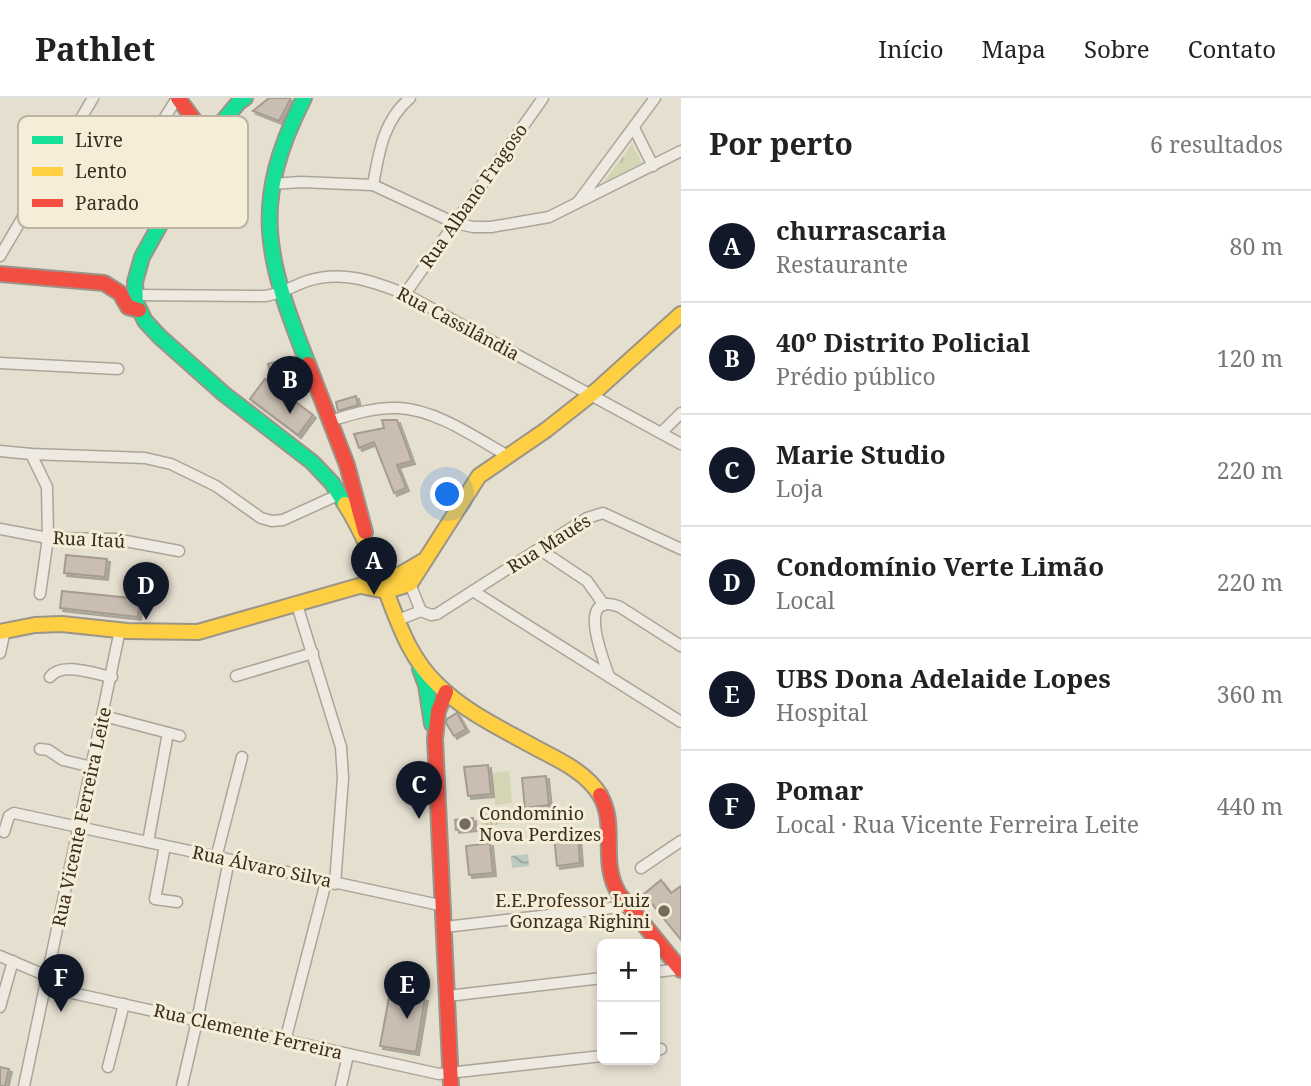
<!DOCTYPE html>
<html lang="pt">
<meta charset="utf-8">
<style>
body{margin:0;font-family:"Noto Serif",serif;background:#f6f6f6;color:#222}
.controls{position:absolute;right:21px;bottom:21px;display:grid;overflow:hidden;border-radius:10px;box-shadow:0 4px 10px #0003}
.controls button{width:63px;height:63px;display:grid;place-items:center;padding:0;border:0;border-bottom:2px solid #e0e0e0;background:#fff;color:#222;font:35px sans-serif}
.you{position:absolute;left:448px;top:397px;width:24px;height:24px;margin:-18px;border:5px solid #fff;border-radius:50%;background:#1a73e8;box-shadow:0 0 0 10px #1a73e833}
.badge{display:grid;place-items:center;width:46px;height:46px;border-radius:50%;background:#111827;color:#fff;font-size:23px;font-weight:700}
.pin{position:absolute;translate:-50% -58px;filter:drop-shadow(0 2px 4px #0008)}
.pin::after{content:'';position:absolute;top:37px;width:24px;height:21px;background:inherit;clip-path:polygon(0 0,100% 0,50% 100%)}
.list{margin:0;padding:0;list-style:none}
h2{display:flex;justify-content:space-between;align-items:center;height:91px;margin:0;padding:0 28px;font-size:30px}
h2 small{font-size:23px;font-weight:400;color:#767676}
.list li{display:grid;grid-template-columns:46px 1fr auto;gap:21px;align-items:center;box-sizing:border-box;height:112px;padding:0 28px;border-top:2px solid #e0e0e0}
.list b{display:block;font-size:26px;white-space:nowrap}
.list p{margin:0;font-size:23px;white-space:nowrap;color:#767676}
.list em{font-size:23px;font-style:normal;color:#767676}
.map{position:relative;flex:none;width:681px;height:988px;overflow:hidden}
header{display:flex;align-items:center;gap:42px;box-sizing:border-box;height:98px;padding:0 35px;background:#fff;border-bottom:2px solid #e0e0e0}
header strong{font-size:33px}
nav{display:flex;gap:38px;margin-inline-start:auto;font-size:24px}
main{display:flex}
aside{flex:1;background:#fff}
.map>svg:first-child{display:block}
.grass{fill:#d4d5b3}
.park{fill:url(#park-tufts)}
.water{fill:url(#water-waves)}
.building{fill:#c9beb1;stroke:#a69b8f;stroke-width:2;filter:url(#shadow)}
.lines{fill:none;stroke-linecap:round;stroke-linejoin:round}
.street-casing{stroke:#aba499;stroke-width:13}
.fast-casing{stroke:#9b9488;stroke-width:18}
.slow-casing{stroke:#9b9488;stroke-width:18}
.jam-casing{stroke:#9b9488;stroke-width:18}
.street{stroke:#eeeae2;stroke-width:10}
.fast{stroke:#16e098;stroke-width:14}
.slow{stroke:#ffcf43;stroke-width:14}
.jam{stroke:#f24e42;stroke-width:14}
.poi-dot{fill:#766b5e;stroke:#f5edd7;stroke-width:2.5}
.labels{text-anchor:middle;stroke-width:6;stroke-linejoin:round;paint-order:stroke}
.street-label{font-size:18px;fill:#3a2d20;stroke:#f5edd7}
.poi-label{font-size:18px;fill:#3a2d20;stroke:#f5edd7;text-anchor:start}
.key{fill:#f5edd7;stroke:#bdb3a0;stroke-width:2}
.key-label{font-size:19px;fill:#3a2d20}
</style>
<header>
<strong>Pathlet</strong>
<nav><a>Início</a><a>Mapa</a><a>Sobre</a><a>Contato</a></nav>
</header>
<main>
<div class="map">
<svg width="681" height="988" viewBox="0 0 681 988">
<defs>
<pattern id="park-tufts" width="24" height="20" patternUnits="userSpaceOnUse" patternTransform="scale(1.75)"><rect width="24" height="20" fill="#d4d5b3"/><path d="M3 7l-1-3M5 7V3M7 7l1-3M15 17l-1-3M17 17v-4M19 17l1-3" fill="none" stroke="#b7b79a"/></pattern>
<pattern id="water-waves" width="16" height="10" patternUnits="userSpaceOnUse" patternTransform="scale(1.75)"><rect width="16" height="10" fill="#bacbc1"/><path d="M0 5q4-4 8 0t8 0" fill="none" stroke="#98a59c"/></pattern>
<filter id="shadow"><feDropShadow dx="3" dy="3" stdDeviation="0" flood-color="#0004"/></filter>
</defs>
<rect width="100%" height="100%" fill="#e5dfd0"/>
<!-- grass -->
<polygon class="grass" points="509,673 512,705 495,707 492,675"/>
<!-- park -->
<g class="park">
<polygon points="632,46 642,65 604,84"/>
<polygon points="489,708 491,714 507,714 508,725 484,729 481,726 479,709"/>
</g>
<!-- water -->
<polygon class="water" points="528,756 529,768 512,770 511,758"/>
<!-- building -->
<g class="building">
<polygon points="269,0 291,0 279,23 253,13"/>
<polygon points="287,261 290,273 271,278 268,266"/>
<polygon points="265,281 313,317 298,337 250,301"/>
<polygon points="356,298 358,307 338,313 336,304"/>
<polygon points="382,322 397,322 412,363 397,367 406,390 394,395 374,344 359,350 354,336 384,330"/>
<polygon points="66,457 107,461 105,479 64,475"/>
<polygon points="62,493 140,501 138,519 60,510"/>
<polygon points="457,615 466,631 454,638 446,625 447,621"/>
<polygon points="488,667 491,696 468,698 464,669"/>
<polygon points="546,678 549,707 525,710 522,680"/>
<polygon points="473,720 474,730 456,732 455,722"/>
<polygon points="578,736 580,765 557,768 554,738"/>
<polygon points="490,745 493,775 469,777 466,748"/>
<polygon points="661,782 671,795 681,788 681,842 644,796"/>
<polygon points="390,894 425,900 416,954 380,948"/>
<polygon points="0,969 9,971 5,988 0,988"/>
</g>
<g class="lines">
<!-- street casing -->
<g class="street-casing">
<g id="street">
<polyline points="634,30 653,68"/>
<polyline points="137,65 177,0"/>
<polyline points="271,86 301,84 373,87 455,125 473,129 491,129 549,119 681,53"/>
<path d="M373,87C379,54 383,23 410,0"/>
<polyline points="578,104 655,0"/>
<polyline points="0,158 93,0"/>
<polyline points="405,196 543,0"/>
<path d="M134,197L265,198C281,196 293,188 307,183C342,172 373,183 405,196L681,346"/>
<polyline points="0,265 118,271"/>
<path d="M330,323C353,316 375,309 399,310C437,312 476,340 508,358"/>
<polyline points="661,335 681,315"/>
<polyline points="0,353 31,356 145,360 171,366 216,388 261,420 272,423 283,422 340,396"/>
<polyline points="31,356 47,389 48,440 40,496"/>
<polyline points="0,431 48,440 115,441 179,453"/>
<polyline points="539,451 587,483 604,507"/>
<polyline points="410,486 421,513 431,517 437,516 587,420 603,415 681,451"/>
<polyline points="473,493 681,624"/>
<polyline points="297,507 341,649 343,680 335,786"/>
<polyline points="398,522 421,513"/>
<polyline points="0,555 5,532"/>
<polyline points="236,578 313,555"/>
<path d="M609,578C603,561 575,491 620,509L681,548"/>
<path d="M50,579C61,563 95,576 112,579"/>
<polyline points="104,618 180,638"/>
<polyline points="40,651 48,652 63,662 92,669"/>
<polyline points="4,734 9,718 14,715 444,808"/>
<polyline points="148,744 168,635"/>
<polyline points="165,748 155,801 177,804"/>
<polyline points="216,760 242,659"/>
<polyline points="641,770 681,743"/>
<polyline points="445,829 628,808"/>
<polyline points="0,858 47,878"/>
<polyline points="655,874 681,871"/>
<polyline points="45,889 439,976 602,958"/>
<polyline points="448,898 602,880"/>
<polyline points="0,909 13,863"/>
<polyline points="285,943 326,784"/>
<polyline points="655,952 661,951"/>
<polyline points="108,969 124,906"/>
<polyline points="24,988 120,532"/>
<polyline points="182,988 197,923 229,762"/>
<polyline points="341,988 348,957"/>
</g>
</g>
<!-- fast casing -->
<g class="fast-casing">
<g id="fast">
<polyline points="245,0 239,4 208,41 142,159 135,184 136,204 145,223 160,239 224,296 312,364 332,385 345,406"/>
<path d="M304,0C250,106 266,160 308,266"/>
<polyline points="420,571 426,587 432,626"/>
</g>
</g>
<!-- slow casing -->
<g class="slow-casing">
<g id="slow">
<path d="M345,406C362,433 374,463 386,493C399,527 410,560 437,586C465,614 502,631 536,650C559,662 586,674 600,697"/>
<polyline points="361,488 386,493 410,486 479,378 546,332 598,291 681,216"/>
<polyline points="0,534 35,527 62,526 127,533 198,534 401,476 423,463"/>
</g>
</g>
<!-- jam casing -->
<g class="jam-casing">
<g id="jam">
<polyline points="178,0 208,41"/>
<polyline points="0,176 104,185 120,195 128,209 139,212"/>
<polyline points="308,266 347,367 365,434"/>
<polyline points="446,594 438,613 435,641 451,988"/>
<path d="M600,697C618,728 599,763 619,796L681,872"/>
</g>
</g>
<!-- street -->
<use href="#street" class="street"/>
<!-- fast -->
<use href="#fast" class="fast"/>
<!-- slow -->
<use href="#slow" class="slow"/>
<!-- jam -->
<use href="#jam" class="jam"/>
</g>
<!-- markers -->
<g class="poi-dot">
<circle cx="465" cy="726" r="7"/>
<circle cx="664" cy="813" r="7"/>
</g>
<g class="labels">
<!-- street labels -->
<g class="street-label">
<text transform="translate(474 98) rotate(-55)" y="6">Rua Albano Fragoso</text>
<text transform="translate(458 226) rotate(28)" y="6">Rua Cassilândia</text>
<text transform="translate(89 442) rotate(3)" y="6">Rua Itaú</text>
<text transform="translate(549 446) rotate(-32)" y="6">Rua Maués</text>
<text transform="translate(82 719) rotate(-78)" y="6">Rua Vicente Ferreira Leite</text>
<text transform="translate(262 769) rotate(12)" y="6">Rua Álvaro Silva</text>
<text transform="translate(248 934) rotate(13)" y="6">Rua Clemente Ferreira</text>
</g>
<!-- poi labels -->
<g class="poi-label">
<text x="479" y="722">Condomínio<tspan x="479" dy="21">Nova Perdizes</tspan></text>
<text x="650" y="809" text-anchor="end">E.E.Professor Luiz<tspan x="650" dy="21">Gonzaga Righini</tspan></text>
</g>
</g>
<!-- legend -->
<rect x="18" y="18" width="230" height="112" rx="10" class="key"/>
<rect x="32" y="38" width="31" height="8" fill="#16e098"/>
<rect x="32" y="69" width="31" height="9" fill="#ffcf43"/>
<rect x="32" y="101" width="31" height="8" fill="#f24e42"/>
<g class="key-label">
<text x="75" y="49">Livre</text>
<text x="75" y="80">Lento</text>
<text x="75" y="112">Parado</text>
</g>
</svg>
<div class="controls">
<button>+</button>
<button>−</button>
</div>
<div class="you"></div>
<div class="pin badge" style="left:374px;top:497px">A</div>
<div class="pin badge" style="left:290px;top:316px">B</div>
<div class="pin badge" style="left:419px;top:721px">C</div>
<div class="pin badge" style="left:146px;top:522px">D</div>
<div class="pin badge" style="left:407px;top:921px">E</div>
<div class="pin badge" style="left:61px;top:914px">F</div>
</div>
<aside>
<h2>Por perto<small>6 resultados</small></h2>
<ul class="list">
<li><span class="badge">A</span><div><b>churrascaria</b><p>Restaurante</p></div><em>80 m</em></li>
<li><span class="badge">B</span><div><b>40º Distrito Policial</b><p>Prédio público</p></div><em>120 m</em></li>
<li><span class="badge">C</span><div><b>Marie Studio</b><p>Loja</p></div><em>220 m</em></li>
<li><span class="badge">D</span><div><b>Condomínio Verte Limão</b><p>Local</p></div><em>220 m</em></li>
<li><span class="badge">E</span><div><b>UBS Dona Adelaide Lopes</b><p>Hospital</p></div><em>360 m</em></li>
<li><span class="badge">F</span><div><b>Pomar</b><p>Local · Rua Vicente Ferreira Leite</p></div><em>440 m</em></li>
</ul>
</aside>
</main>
